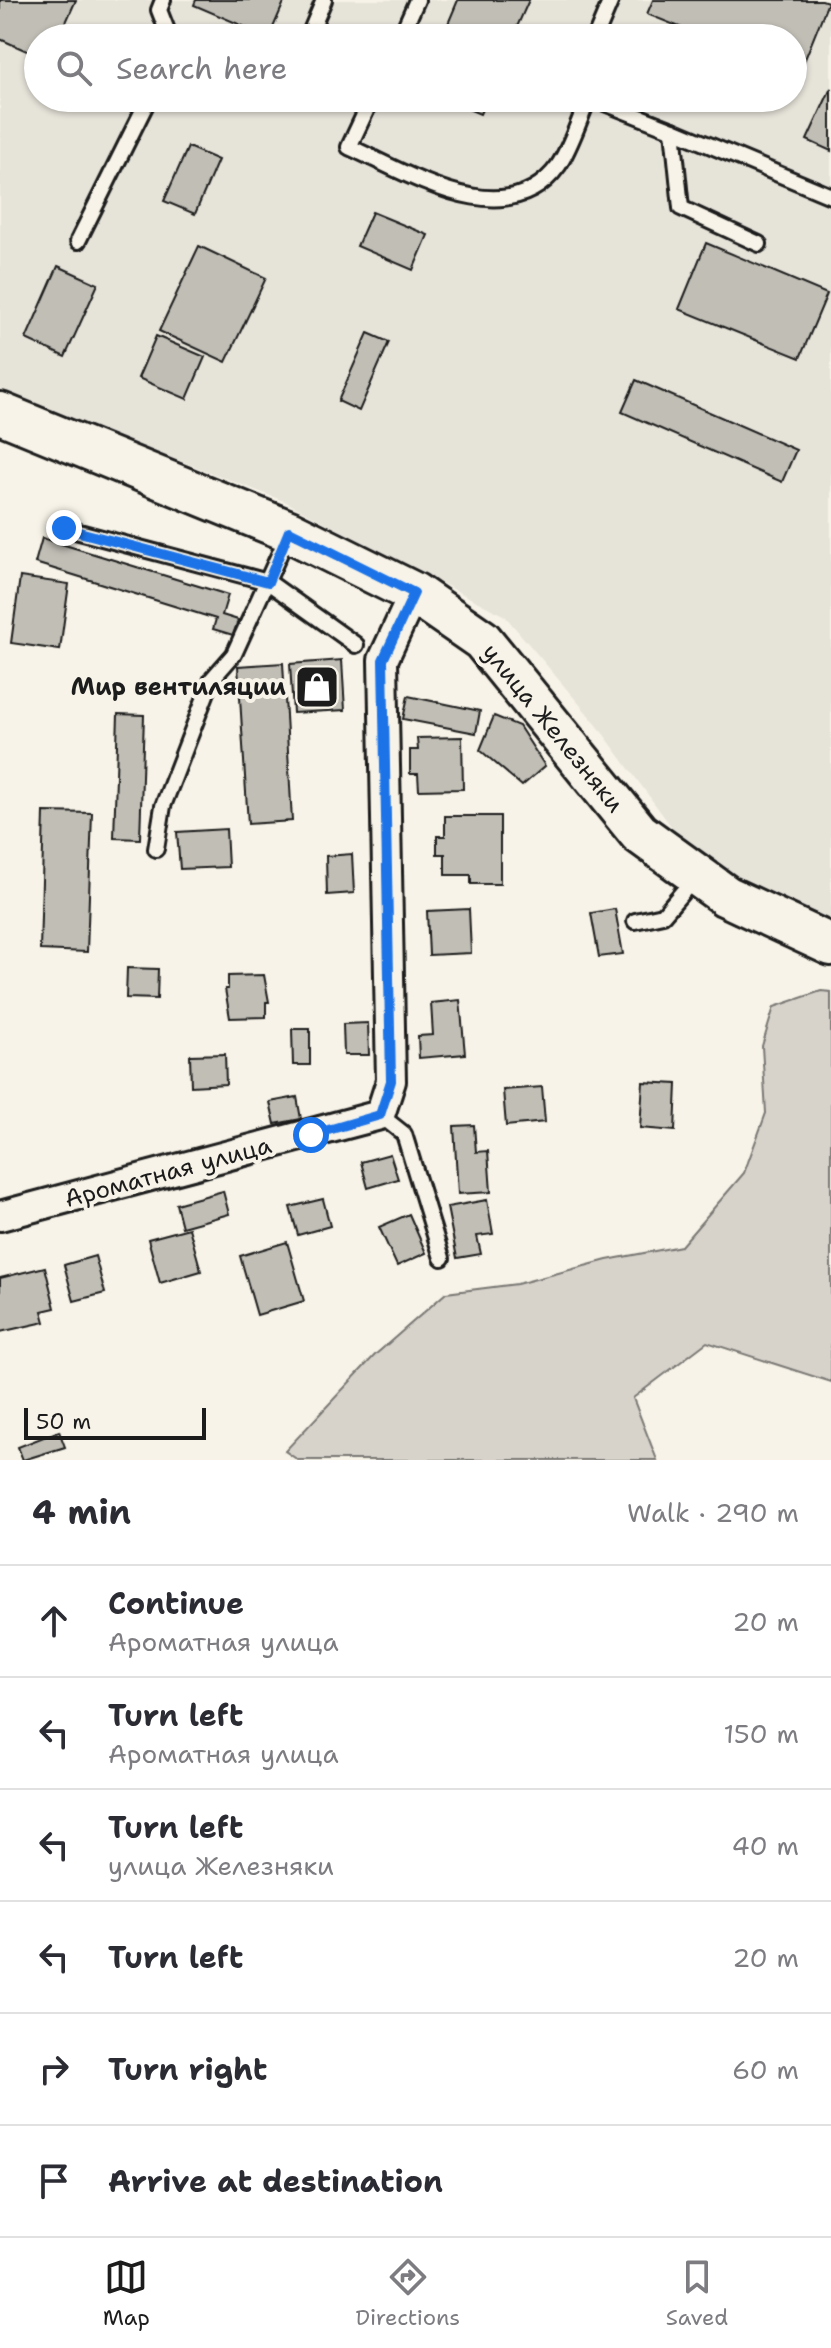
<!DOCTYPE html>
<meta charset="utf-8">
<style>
body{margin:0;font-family:"Shantell Sans",sans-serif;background:#f2f2f3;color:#2b2b33}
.scale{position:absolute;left:24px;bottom:20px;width:182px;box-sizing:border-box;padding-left:8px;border:4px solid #1c1c1c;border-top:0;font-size:22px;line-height:28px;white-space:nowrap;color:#1c1c1c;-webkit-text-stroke:6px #f7f3e8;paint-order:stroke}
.stop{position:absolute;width:24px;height:24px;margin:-18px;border:6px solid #1a73e8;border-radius:50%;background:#fff}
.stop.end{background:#1a73e8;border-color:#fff;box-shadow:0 2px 8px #0008}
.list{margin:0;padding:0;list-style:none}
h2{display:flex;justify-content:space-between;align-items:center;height:104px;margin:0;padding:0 32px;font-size:34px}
h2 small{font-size:26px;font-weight:400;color:#7c7c81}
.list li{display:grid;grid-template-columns:52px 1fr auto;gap:24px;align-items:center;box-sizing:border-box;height:112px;padding:0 32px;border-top:2px solid #e1e1e2}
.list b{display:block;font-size:30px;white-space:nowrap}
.list p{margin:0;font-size:26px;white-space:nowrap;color:#7c7c81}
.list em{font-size:26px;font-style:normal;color:#7c7c81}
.icon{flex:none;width:44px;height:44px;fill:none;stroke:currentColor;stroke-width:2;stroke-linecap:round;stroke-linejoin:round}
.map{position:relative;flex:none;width:831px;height:1460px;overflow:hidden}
.search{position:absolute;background:#fff;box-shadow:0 2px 6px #0004;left:24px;right:24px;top:24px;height:88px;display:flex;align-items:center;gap:20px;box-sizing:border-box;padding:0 28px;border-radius:44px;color:#7c7c81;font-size:30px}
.sheet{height:776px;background:#fff}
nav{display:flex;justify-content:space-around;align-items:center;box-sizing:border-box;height:112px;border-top:2px solid #e1e1e2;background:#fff;font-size:22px;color:#7c7c81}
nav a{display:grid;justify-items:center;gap:4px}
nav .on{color:#1c1c1c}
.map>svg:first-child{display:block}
.built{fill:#e6e3d9;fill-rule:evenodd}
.green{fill:#d7d3cb;stroke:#7a7874;stroke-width:2}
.building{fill:#c0beb5;stroke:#1c1c1c;stroke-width:2}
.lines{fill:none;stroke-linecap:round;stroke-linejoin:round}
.lane-casing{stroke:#1c1c1c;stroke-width:20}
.street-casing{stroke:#1c1c1c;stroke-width:34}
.secondary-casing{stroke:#1c1c1c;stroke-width:46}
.lane{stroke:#f7f3e8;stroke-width:14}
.street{stroke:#f7f3e8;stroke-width:28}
.secondary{stroke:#f7f3e8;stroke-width:40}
.route{stroke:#1a73e8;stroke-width:10}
.labels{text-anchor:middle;stroke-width:8;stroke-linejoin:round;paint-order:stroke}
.poi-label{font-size:24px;font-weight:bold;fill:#1c1c1c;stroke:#f7f3e8;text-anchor:end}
.street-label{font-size:24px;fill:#1c1c1c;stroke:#f7f3e8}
</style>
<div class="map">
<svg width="831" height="1460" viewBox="0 0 831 1460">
<rect width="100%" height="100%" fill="#f7f3e8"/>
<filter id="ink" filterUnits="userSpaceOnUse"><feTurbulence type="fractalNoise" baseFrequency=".0125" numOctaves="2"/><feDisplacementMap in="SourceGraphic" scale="16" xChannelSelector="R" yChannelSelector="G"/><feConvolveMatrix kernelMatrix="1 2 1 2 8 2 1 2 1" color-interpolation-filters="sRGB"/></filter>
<g filter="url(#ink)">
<!-- built -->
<path class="built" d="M0,0H831V925L759,891L676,833L597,725L505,616L284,501L0,391ZM38,38H793V98H38Z"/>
<!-- green -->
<polygon class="green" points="821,991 831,992 831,1382 707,1342 633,1398 657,1460 298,1460 285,1451 375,1355 446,1293 517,1284 607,1260 681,1246 744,1173 766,1113 762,1046 774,1007"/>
<!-- building -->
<g class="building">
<polygon points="0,0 76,0 59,38 38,38 38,56 0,39"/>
<polygon points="196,0 285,0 269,37 194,5"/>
<polygon points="458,0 529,0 512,38 442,38"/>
<polygon points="653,0 822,0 828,2 799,74 793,72 793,38 707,38 647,14"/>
<polygon points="831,88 831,151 807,140"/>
<polygon points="442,98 487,98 480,114"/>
<polygon points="188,147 218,160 195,214 164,201"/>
<polygon points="372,212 428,235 413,270 357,246"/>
<polygon points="706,243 827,294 800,358 679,309"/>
<polygon points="199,246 266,278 226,362 159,331"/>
<polygon points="58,266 98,284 65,357 26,339"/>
<polygon points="368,333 389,342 359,411 338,401"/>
<polygon points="156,336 205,357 187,399 138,378"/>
<polygon points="636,380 796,450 782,482 622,412"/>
<polygon points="42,538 228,595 222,615 238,620 233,635 213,629 216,619 35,563"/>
<polygon points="20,577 69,584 60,650 11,643"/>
<polygon points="342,660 345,710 293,713 290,664"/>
<polygon points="283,663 292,821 248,824 238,666"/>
<polygon points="408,696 480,711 476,733 403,719"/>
<polygon points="118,714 144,715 140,839 114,838"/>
<polygon points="494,716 519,726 545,766 522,786 480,750"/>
<polygon points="462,737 463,789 419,790 418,774 410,774 410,750 418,750 417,738"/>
<polygon points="44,812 92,813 87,952 40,950"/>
<polygon points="445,816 500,816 500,884 471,884 471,875 445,875 445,854 437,854 437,836 445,836"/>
<polygon points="226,829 228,867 180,869 177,832"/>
<polygon points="352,854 354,893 327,895 326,856"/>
<polygon points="469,909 471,953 429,955 427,911"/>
<polygon points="615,909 623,954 599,957 591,913"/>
<polygon points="127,968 158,969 157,999 126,998"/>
<polygon points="264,975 269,1002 266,1002 266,1017 230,1018 225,989 228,989 228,976"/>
<polygon points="460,1000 465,1054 419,1058 418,1036 433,1035 431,1003"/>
<polygon points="368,1023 369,1055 344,1055 343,1024"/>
<polygon points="292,1029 310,1029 310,1065 293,1065"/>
<polygon points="225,1054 226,1084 191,1086 190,1055"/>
<polygon points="643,1082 677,1084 675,1131 640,1128"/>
<polygon points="542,1087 545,1122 506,1126 503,1090"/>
<polygon points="297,1097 301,1119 275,1124 270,1102"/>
<polygon points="474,1125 476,1152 488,1151 491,1192 458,1194 454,1126"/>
<polygon points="390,1154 398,1179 368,1188 361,1162"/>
<polygon points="223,1191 229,1214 182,1227 176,1204"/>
<polygon points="323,1199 330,1226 298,1235 290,1207"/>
<polygon points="487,1200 493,1234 477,1236 481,1254 457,1258 447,1207"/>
<polygon points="409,1214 426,1253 397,1266 379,1227"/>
<polygon points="189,1228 201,1271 160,1283 148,1239"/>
<polygon points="287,1242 304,1301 257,1315 240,1256"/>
<polygon points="95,1256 105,1293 74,1301 64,1265"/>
<polygon points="45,1267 55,1308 42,1311 45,1322 0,1332 0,1278"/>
<polygon points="59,1431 65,1447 23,1460 18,1447"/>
</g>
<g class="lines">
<!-- lane casing -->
<g class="lane-casing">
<g id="lane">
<polyline points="163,0 159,10 170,38"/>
<polyline points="308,38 324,0"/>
<polyline points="400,38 417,0"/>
<polyline points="595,38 611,0"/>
<path d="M372,98L349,147C408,173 507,237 558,166C571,147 579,119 589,98"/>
<polyline points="592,98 673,130"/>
<polyline points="78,241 149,98"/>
<polyline points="759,244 681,208 673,130 831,196"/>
<polyline points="64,528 268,582 356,645"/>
<polyline points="156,849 163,806 212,679 234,654 288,535"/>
<polyline points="635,921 663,915 697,875"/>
<polyline points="380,1115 404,1134 442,1258"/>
</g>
</g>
<!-- street casing -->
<g class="street-casing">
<polyline id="street" points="0,1216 380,1115 391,1081 383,660 414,593"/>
</g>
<!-- secondary casing -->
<g class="secondary-casing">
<polyline id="secondary" points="0,413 289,531 414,593 482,640 639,833 726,896 831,945"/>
</g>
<!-- lane -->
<use href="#lane" class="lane"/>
<!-- street -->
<use href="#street" class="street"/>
<!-- secondary -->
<use href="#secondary" class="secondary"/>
</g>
</g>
<g class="lines" filter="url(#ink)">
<!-- route -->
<polyline class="route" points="64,528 268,582 289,531 414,593 383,660 391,1081 380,1115 311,1135"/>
</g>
<!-- icons -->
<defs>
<g id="shop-square" transform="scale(2.3)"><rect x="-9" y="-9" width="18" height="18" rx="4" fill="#1c1c1c" stroke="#f7f3e8"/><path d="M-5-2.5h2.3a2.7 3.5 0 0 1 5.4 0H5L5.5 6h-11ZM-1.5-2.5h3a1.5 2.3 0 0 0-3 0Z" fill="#fff"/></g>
</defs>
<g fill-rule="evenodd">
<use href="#shop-square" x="317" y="687"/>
</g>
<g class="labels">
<!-- poi labels -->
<g class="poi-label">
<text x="286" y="695">Мир вентиляции</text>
</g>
<!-- street labels -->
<g class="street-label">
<text transform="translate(553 728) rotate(51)" y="8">улица Железняки</text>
<text transform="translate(168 1172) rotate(-15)" y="8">Ароматная улица</text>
</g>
</g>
</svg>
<div class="scale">50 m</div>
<div class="stop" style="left:311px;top:1135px"></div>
<div class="stop end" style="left:64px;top:528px"></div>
<div class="search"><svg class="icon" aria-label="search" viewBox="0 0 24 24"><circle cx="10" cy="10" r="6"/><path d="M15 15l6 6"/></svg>Search here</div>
</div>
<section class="sheet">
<h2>4 min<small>Walk · 290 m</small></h2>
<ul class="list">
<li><svg class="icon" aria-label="ahead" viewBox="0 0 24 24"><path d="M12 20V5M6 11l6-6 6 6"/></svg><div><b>Continue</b><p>Ароматная улица</p></div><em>20 m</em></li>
<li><svg class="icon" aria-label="left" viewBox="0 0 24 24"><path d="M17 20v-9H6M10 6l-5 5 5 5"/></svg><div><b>Turn left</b><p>Ароматная улица</p></div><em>150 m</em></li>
<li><svg class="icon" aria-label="left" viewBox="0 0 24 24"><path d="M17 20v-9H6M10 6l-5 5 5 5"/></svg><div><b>Turn left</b><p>улица Железняки</p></div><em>40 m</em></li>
<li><svg class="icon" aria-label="left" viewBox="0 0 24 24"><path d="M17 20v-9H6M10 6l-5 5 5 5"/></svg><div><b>Turn left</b></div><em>20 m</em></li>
<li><svg class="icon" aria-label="right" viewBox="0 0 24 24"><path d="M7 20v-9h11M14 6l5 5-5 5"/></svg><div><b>Turn right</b></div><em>60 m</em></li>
<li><svg class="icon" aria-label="arrive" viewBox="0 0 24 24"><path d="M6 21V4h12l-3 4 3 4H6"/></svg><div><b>Arrive at destination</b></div></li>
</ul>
</section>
<nav>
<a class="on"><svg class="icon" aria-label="map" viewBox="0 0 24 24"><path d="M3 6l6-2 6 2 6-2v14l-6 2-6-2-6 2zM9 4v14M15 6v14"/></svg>Map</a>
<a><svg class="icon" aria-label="directions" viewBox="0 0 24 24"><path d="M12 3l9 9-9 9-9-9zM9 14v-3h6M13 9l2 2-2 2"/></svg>Directions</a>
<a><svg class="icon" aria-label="saved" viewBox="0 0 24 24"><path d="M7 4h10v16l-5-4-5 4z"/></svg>Saved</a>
</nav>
